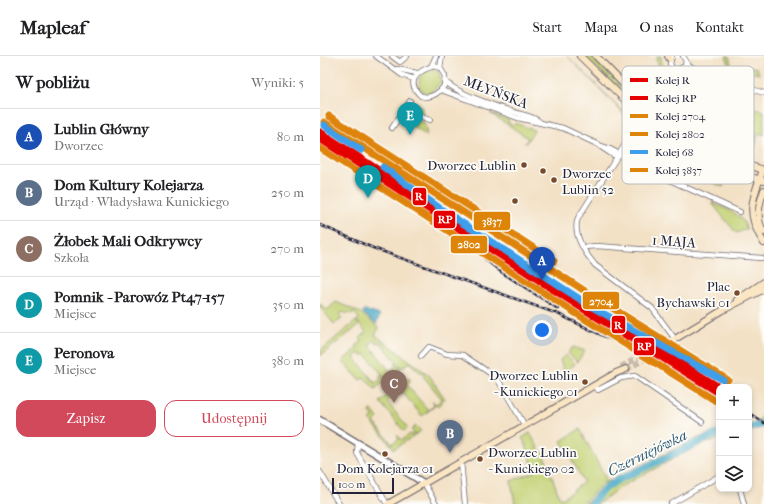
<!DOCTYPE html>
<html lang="pl">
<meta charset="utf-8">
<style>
body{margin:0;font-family:"IM FELL French Canon",serif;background:#f2f2f2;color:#202124}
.controls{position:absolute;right:12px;bottom:12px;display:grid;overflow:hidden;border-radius:8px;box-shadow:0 2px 6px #0003}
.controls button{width:36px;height:36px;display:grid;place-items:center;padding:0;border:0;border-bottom:1px solid #e0e0e0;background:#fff;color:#202124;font:20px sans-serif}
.scale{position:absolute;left:12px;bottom:10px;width:62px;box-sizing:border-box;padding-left:4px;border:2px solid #22223b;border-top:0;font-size:11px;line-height:14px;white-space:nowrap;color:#22223b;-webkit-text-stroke:3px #fdfcf7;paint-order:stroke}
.you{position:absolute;left:222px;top:274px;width:14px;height:14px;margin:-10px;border:3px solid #fff;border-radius:50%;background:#1a73e8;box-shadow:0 0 0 6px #1a73e833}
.badge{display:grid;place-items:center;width:26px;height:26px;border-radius:50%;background:#d1495b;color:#fff;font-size:13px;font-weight:700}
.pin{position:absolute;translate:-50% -33px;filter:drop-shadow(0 1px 2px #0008)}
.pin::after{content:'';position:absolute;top:21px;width:14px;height:12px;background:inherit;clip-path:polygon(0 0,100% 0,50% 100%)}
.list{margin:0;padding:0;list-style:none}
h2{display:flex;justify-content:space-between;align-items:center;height:52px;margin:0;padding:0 16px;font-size:17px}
h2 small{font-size:13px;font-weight:400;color:#757577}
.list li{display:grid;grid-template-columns:26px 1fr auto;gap:12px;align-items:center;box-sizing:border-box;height:56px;padding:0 16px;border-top:1px solid #e0e0e0}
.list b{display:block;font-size:15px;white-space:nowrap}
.list p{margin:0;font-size:13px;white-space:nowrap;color:#757577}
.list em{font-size:13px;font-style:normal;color:#757577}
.actions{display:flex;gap:8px;padding:12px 16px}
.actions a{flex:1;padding:9px 0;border:1px solid #d1495b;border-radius:12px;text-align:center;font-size:14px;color:#d1495b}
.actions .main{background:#d1495b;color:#fff}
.icon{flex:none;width:22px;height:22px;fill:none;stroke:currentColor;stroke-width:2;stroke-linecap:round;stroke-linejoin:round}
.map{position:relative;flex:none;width:444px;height:448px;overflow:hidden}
header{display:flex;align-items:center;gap:24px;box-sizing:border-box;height:56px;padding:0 20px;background:#fff;border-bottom:1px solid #e0e0e0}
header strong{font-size:19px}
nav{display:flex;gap:22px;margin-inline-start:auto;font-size:14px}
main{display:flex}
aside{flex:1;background:#fff}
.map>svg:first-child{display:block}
.green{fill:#c3d173;stroke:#727a57}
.water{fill:#47a9c6;stroke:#346680}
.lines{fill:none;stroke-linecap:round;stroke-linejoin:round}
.river{stroke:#47a9c6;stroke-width:7}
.secondary-tunnel{stroke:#c9bbaa;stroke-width:6;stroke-dasharray:6 3;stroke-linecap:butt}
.minor-casing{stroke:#6b656c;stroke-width:6}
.tertiary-casing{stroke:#6b656c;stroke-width:8}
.secondary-casing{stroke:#6b656c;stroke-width:8}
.minor{stroke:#fff;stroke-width:4.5}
.tertiary{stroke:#fff;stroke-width:5.5}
.secondary{stroke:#fbe6c4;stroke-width:6}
.rail-casing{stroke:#22223b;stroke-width:2.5}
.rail{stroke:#fdfcf7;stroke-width:1;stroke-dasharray:3;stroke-linecap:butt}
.secondary-bridge-casing{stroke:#6b656c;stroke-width:8;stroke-linecap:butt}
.secondary-bridge{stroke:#fbe6c4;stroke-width:6}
.rail-1-casing{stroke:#fdfcf7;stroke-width:10}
.rail-2-casing{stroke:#fdfcf7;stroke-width:10}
.rail-3-casing{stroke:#fdfcf7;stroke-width:10}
.rail-4-casing{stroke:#fdfcf7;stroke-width:10}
.rail-5-casing{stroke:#fdfcf7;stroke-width:10}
.rail-6-casing{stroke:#fdfcf7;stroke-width:10}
.rail-1{stroke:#e50000;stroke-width:7}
.rail-2{stroke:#e50000;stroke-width:7}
.rail-3{stroke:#de8409;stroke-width:7}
.rail-4{stroke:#de8409;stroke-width:7}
.rail-5{stroke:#3d9eeb;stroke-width:7}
.rail-6{stroke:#de8409;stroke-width:7}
.bus-dot{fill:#7a4b2a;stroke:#fdfcf7;stroke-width:1.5}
.labels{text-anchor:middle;stroke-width:3.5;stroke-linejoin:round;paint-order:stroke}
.bus-label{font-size:13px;fill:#22223b;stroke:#fdfcf7;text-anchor:end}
.street-label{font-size:14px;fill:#22223b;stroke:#fdfcf7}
.water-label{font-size:15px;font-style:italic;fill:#335f7a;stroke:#fdfcf7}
.key{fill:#fdfcf7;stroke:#bbbbbf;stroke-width:1}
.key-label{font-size:11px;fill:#22223b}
.line-badge{stroke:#fdfcf7;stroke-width:1.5}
.badge-label{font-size:11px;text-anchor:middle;font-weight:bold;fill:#fff}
</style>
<header>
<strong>Mapleaf</strong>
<nav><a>Start</a><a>Mapa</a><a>O nas</a><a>Kontakt</a></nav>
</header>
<main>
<aside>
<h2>W pobliżu<small>Wyniki: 5</small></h2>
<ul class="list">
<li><span class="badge" style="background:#1a4fb4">A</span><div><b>Lublin Główny</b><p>Dworzec</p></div><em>80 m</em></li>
<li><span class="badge" style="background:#5c6f8a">B</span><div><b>Dom Kultury Kolejarza</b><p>Urząd · Władysława Kunickiego</p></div><em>250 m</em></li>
<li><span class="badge" style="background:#8d6e63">C</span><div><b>Żłobek Mali Odkrywcy</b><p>Szkoła</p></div><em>270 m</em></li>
<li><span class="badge" style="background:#0f9aa8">D</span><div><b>Pomnik - Parowóz Pt47-157</b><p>Miejsce</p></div><em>350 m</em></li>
<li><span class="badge" style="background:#0f9aa8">E</span><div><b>Peronova</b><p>Miejsce</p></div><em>380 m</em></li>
</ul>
<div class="actions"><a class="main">Zapisz</a><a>Udostępnij</a></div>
</aside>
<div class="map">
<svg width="444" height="448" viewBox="0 0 444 448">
<rect width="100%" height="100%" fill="#fdfcf7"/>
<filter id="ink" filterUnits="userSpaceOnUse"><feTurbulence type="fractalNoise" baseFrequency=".025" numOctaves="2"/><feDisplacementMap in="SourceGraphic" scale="8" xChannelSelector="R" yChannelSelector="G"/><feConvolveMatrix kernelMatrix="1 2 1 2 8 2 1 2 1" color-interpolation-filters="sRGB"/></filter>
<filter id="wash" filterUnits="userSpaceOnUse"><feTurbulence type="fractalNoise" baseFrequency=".012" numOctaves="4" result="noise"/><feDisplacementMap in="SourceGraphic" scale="16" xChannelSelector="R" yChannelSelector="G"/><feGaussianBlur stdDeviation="0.9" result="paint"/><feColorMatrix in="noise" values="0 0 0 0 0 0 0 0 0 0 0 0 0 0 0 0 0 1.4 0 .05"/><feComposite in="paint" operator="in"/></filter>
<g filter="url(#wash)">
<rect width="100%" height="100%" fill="#f3e1c6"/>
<!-- green -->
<g class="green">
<polygon points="247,0 311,63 311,66 286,39"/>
<polygon points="265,0 270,0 311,41 309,43"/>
<polygon points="338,0 341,0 343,16 333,31 327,28 330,28 339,7 336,5"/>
<polygon points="406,0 409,0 413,15 429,21 430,27 414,22"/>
<polygon points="419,8 437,12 439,18 419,13 418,9"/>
<polygon points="113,13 119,16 121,26 111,36 104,37 99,30 100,20 105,15"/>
<polygon points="92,45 101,49 103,60 87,54 87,51"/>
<polygon points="428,51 444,55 444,79 438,77 435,91 432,90 435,79 424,76 427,65 424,64"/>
<polygon points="170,57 189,64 188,67 193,69 195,67 214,74 214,75 205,88 208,82"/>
<polygon points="85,58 104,66 107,80 81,62"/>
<polygon points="370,110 405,125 403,131 367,116"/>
<path d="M392,147C406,153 422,157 427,173L416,177Z"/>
<polygon points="16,246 41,257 59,272 55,279 109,319 125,343 118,350 116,348 122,343 103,320 105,318 103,316 101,317 89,306 82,312 60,286 57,287 55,284 49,289 70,315 76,310 75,308 76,307 81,313 67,324 45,298 42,300 39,297 34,301 55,327 61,323 59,321 61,319 65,325 55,333 44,321 40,324 22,305 37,293 36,290 42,285 40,282 46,276 37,265 39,262 34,256 31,258 29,256 26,258 24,256 19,258 22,263 14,268 0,251 0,248 7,254"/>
<polygon points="36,265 39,269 0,300 0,295"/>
<polygon points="253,291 265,295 257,306 248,297"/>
<polygon points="246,299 255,308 244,316 240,304"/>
<polygon points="89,322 91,325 87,329 108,354 114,350 113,345 116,349 102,360 78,331"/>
<polygon points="69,338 71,342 67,346 88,372 84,375 60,346"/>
<polygon points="51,353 58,362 54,366 72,388 79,383 77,379 82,384 90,378 92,379 94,377 91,374 96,370 101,375 74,393 50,364 54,361 49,355"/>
<polygon points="444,356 444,371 429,376 429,369 438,366"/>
<polygon points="260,373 287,425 283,427 262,448 195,448 191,425 214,416 206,389 202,382 210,377 221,397 223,396 239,440 242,443 264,426 241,385"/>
<polygon points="399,374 399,383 380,389 357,401 300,431 278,448 265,448 285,427 378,382"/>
</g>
<!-- water -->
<polygon class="water" points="44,254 60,259 56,268 43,257"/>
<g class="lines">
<!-- river -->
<g class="river">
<polyline points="429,372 444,368"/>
<polyline points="271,448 283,434 296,425 399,377"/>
</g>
</g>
</g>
<g filter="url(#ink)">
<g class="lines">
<!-- secondary-tunnel -->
<g class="secondary-tunnel">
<polyline points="301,311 345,286"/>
<polyline points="306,313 350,290"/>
</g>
<!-- minor casing -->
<g class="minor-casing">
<g id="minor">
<polyline points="56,0 82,19 94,23"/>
<polyline points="72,0 80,6 87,0"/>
<polyline points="352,0 350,8 352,12 357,14 365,10 366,5 363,0"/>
<polyline points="366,7 379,16 444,37"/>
<path d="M114,10L120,12L125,20L124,30C118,38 111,43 101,40C84,25 99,14 114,10Z"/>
<path d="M351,10L341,32L258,162C252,178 265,197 275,209L332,252L355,283"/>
<polyline points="111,11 116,0"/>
<polyline points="120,12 122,0"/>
<polyline points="77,13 97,17"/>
<polyline points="362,13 378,16"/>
<path d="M125,25C136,37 177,51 194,56C202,59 213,60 220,66"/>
<polyline points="345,27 357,14"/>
<polyline points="121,34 198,62 243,72 279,89 290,93 330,115 420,156"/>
<polyline points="84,54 110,64"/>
<polyline points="72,72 90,45"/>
<polyline points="281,91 293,99 299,99"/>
<polyline points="264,191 277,190 442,202"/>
<polyline points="101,300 109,291 127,298 143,299 177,322 205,370"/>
<polyline points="275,329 278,334 301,322 315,320 382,366"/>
<polyline points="38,387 37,397 67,448"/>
<polyline points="141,406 145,448"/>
<polyline points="0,416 19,448"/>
<polyline points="104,427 116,448"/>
<polyline points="420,433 424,448"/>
<polyline points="351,448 399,420"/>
</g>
</g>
<!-- tertiary casing -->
<g class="tertiary-casing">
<polyline id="tertiary" points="0,364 104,427"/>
</g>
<!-- secondary casing -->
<g class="secondary-casing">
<g id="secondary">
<polyline points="260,0 307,46"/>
<polyline points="276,0 314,39"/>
<polyline points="348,0 350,3"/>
<path d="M345,68C376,91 408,104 444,114"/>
<path d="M339,76C370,101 406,114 444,125"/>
<path d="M443,114C432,144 425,158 444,187"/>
<path d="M444,134C439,148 435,163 444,176"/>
<polyline points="417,244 444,226"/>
<polyline points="345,286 355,283 403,254 444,233"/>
<polyline points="68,448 296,317 306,313"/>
</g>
</g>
<!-- minor -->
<use href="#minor" class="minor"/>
<!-- tertiary -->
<use href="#tertiary" class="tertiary"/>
<!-- secondary -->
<use href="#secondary" class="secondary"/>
<!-- rail casing -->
<g class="rail-casing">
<g id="rail">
<polyline points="97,149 181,216 238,253"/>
<polyline points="0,169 53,192 238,258 296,286 357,310"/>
<polyline points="337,284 372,307"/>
<polyline points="350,310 399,338"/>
<polyline points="429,357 444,367"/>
</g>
</g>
<!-- rail -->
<use href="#rail" class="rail"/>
<!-- secondary-bridge casing -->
<g class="secondary-bridge-casing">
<g id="secondary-bridge">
<polyline points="314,39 345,68"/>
<polyline points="307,46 339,76"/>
</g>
</g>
<!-- secondary-bridge -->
<use href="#secondary-bridge" class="secondary-bridge"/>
<!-- rail-1 casing -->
<g class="rail-1-casing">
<polyline id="rail-1" points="0,76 271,252 399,331"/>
</g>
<!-- rail-2 casing -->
<g class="rail-2-casing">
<polyline id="rail-2" points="0,83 257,249 399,337"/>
</g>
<!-- rail-3 casing -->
<g class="rail-3-casing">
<polyline id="rail-3" points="4,66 265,235 408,324"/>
</g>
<!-- rail-4 casing -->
<g class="rail-4-casing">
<polyline id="rail-4" points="0,92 252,255 396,345"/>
</g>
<!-- rail-5 casing -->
<g class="rail-5-casing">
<g id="rail-5">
<polyline points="4,69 41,94"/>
<polyline points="63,111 124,155 272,251 403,324"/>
</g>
</g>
<!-- rail-6 casing -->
<g class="rail-6-casing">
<polyline id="rail-6" points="9,60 234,205"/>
</g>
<!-- rail-1 -->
<use href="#rail-1" class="rail-1"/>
<!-- rail-2 -->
<use href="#rail-2" class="rail-2"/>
<!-- rail-3 -->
<use href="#rail-3" class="rail-3"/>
<!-- rail-4 -->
<use href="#rail-4" class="rail-4"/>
<!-- rail-5 -->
<use href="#rail-5" class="rail-5"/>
<!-- rail-6 -->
<use href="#rail-6" class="rail-6"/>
</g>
</g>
<!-- markers -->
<g class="bus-dot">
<circle cx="204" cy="109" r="3.5"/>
<circle cx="223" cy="115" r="3.5"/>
<circle cx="234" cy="124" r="3.5"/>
<circle cx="195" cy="145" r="3.5"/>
<circle cx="417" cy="237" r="3.5"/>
<circle cx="265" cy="326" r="3.5"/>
<circle cx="65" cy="398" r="3.5"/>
<circle cx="160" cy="403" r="3.5"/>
</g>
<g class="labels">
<!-- bus labels -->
<g class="bus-label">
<text x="196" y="114">Dworzec Lublin</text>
<text x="242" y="122" text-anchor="start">Dworzec<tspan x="242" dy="16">Lublin 52</tspan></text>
<text x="410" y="235">Plac<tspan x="410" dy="16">Bychawski 01</tspan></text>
<text x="258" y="324">Dworzec Lublin<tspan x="258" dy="16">- Kunickiego 01</tspan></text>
<text x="168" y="401" text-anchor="start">Dworzec Lublin<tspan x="168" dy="16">- Kunickiego 02</tspan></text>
<text x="65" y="417" text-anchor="middle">Dom Kolejarza 01</text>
</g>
<!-- street labels -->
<g class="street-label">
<text transform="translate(176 36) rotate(21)" y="5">MŁYŃSKA</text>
<text transform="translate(354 185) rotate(4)" y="5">1 MAJA</text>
</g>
<!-- water labels -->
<g class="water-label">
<text transform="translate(327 397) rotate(-26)" y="5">Czerniejówka</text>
</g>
</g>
<!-- legend -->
<rect x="302" y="10" width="132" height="118" rx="6" class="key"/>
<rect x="310" y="22" width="18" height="4" fill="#e50000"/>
<rect x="310" y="40" width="18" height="4" fill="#e50000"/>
<rect x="310" y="58" width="18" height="4" fill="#de8409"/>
<rect x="310" y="76" width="18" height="4" fill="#de8409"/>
<rect x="310" y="94" width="18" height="4" fill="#3d9eeb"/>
<rect x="310" y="112" width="18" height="4" fill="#de8409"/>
<g class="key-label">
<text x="335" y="28">Kolej R</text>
<text x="335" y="46">Kolej RP</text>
<text x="335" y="64">Kolej 2704</text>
<text x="335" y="82">Kolej 2802</text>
<text x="335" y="100">Kolej 68</text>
<text x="335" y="118">Kolej 3837</text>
</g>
<g class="line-badge">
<rect x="92" y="131" width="15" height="19" rx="4" fill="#e50000"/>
<rect x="113" y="154" width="23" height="19" rx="4" fill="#e50000"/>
<rect x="153" y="155" width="38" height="20" rx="4" fill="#de8409"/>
<rect x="130" y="179" width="38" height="19" rx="4" fill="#de8409"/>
<rect x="262" y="235" width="38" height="19" rx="4" fill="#de8409"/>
<rect x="291" y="259" width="15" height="19" rx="4" fill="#e50000"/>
<rect x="313" y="281" width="22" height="19" rx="4" fill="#e50000"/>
</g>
<g class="badge-label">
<text x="99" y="144">R</text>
<text x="125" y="167">RP</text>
<text x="172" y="169">3837</text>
<text x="149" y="192">2802</text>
<text x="281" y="249">2704</text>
<text x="298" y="273">R</text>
<text x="324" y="294">RP</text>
</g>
</svg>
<div class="controls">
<button>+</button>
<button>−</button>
<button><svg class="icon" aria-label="layers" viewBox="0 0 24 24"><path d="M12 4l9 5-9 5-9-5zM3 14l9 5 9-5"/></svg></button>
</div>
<div class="scale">100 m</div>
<div class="you"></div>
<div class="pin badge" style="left:222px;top:224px;background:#1a4fb4">A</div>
<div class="pin badge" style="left:130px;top:397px;background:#5c6f8a">B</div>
<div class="pin badge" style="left:74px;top:347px;background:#8d6e63">C</div>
<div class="pin badge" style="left:48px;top:142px;background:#0f9aa8">D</div>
<div class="pin badge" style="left:90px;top:79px;background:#0f9aa8">E</div>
</div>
</main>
